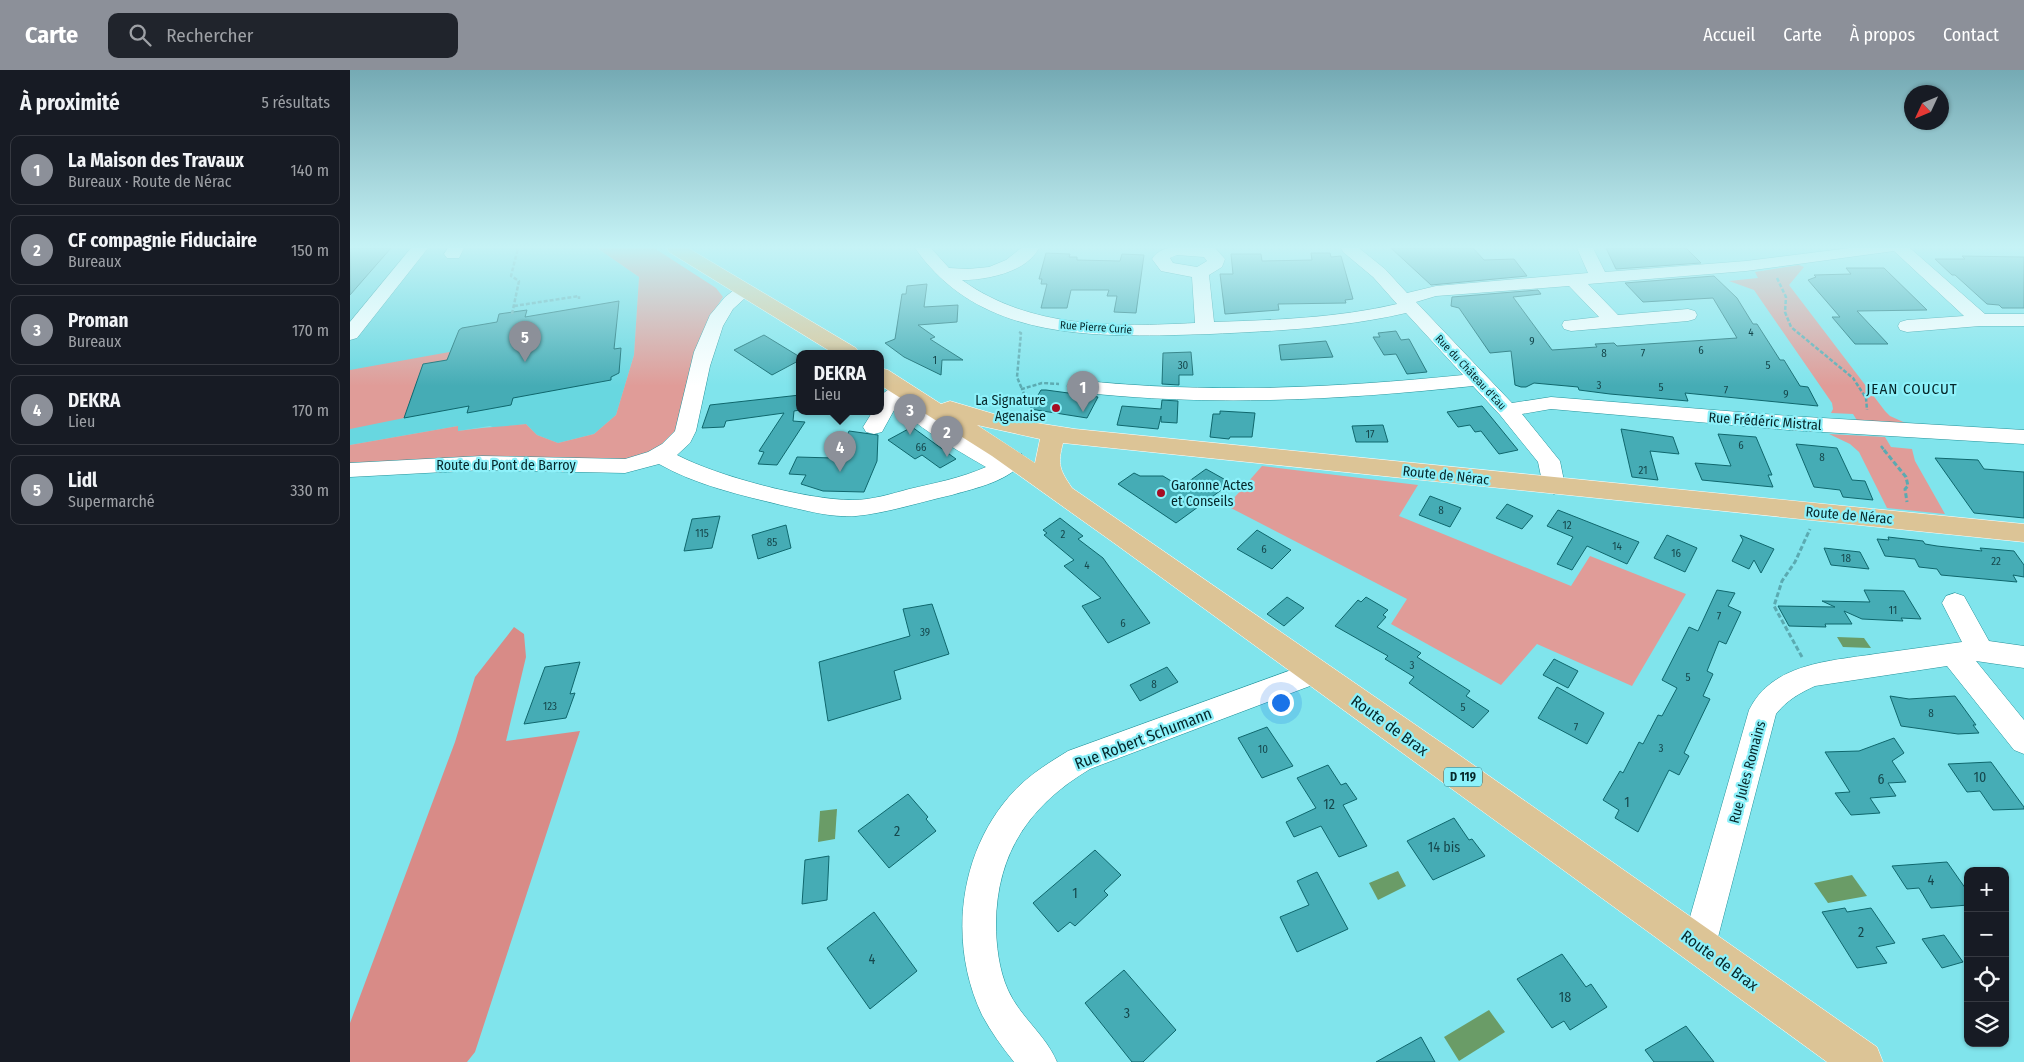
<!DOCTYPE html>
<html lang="fr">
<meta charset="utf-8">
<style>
body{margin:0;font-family:"Fira Sans Condensed",sans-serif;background:#20242c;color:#f1f3f6}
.controls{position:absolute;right:15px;bottom:15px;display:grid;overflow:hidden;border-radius:10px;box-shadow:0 1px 4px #0004}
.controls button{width:45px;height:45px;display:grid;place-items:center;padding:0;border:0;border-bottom:1px solid #363941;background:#171b24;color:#f1f3f6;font:25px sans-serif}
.compass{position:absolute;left:1554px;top:15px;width:45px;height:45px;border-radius:50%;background:#171b24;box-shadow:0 1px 4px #0004;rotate:226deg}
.you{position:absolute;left:930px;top:632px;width:18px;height:18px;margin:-12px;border:4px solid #fff;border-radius:50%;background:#1a73e8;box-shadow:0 0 0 8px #1a73e833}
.badge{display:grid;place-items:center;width:32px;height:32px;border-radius:50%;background:#8c9099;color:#fff;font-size:16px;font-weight:700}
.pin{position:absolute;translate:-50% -41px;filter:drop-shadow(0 1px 2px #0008)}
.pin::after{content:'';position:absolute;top:26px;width:18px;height:15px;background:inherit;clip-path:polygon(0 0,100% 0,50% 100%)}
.popup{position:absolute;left:446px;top:280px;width:88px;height:65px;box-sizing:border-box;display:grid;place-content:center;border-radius:10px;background:#171b24;filter:drop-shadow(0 1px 4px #0005);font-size:16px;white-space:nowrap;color:#9ea1a6}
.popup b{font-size:19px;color:#f1f3f6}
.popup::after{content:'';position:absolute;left:50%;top:100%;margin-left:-10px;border:10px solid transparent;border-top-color:#171b24}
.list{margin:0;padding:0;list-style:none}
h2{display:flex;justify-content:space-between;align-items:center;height:65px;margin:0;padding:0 20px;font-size:21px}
h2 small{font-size:16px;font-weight:400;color:#9ea1a6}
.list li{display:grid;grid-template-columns:32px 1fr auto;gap:15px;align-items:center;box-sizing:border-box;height:70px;margin:0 10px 10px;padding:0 10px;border:1px solid #363941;border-radius:10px}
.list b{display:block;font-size:19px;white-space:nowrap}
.list p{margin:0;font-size:16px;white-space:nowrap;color:#9ea1a6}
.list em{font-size:16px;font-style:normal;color:#9ea1a6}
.icon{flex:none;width:28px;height:28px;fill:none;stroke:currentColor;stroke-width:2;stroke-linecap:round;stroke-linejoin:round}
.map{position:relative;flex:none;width:1674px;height:992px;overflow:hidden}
header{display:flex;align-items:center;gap:30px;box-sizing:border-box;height:70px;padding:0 25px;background:#8c9099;color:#fff}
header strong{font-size:24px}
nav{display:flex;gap:28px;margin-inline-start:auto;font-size:18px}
.search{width:350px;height:45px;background:#20242c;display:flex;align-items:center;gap:12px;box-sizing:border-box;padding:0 18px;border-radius:10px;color:#9ea1a6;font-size:19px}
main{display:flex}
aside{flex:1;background:#171b24}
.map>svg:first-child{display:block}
.built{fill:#68d7e0}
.green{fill:#e09c98}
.forest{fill:#d88b87}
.water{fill:#6a9c67}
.building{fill:#45acb5;stroke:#0f676d}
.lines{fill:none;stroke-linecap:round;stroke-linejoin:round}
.minor-casing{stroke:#24939b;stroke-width:1}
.major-casing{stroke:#fff;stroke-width:1}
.path-far1{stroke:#5baab1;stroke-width:2.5;stroke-dasharray:4 2;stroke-linecap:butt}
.path{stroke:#5baab1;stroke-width:3;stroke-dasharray:5 2.5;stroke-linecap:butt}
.minor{fill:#fff;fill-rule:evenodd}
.major{fill:#dcc496;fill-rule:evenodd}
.poi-dot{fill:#a60d23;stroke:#8df1fa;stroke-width:2}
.labels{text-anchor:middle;stroke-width:4.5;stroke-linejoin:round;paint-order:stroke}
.far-street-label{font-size:11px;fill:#06272a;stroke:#8df1fa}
.number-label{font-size:11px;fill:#16484d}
.shield{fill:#8df1fa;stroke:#2e6468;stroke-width:1}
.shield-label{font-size:12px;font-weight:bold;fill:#06272a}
.poi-label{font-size:14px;fill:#06272a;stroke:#8df1fa;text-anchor:end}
.street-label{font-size:14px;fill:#06272a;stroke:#8df1fa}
.near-number-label{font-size:14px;fill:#16484d}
.neighbourhood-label{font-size:15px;letter-spacing:1px;fill:#06272a;stroke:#8df1fa}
.near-street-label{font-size:16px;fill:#06272a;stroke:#8df1fa}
</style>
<header>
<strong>Carte</strong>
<div class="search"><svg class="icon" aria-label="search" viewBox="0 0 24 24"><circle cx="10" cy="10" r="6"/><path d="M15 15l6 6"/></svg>Rechercher</div>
<nav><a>Accueil</a><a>Carte</a><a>À propos</a><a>Contact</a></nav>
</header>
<main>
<aside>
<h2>À proximité<small>5 résultats</small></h2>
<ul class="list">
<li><span class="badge">1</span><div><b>La Maison des Travaux</b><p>Bureaux · Route de Nérac</p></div><em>140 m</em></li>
<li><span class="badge">2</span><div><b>CF compagnie Fiduciaire</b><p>Bureaux</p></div><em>150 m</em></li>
<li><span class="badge">3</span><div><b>Proman</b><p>Bureaux</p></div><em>170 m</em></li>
<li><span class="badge">4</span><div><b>DEKRA</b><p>Lieu</p></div><em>170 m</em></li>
<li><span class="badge">5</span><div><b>Lidl</b><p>Supermarché</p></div><em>330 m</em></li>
</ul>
</aside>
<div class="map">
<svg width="1674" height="992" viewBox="0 0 1674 992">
<rect width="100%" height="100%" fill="#80e4ec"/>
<!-- built -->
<polygon class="built" points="0,178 247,178 289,207 284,285 266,345 244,364 208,373 187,365 176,354 145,358 140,356 108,361 108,356 0,375"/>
<!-- green -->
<g class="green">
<path d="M247,178H304L366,218L373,227L362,244L332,353L318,372L308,380L276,389L137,387L0,393V375L108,356V361C131,357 153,357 176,354L187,365L208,373L244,364L266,345L284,285L289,207Z"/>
<polygon points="1449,195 1454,197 1439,215 1535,341 1540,346 1560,355 1508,352 1503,344 1481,343 1483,339 1482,333 1404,220 1379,211 1408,208 1405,202"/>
<polygon points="105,281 102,289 73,295 54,348 0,359 0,300"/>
<polygon points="1479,364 1535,367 1541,377 1562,379 1565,391 1595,444 1537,438 1509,382 1500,374"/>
<polygon points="912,396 1068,415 1049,446 1221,516 1240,486 1336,524 1282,616 1187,574 1151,615 1041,554 1057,529 877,436"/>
</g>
<!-- forest -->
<polygon class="forest" points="164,557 174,564 176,587 156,671 230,661 125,982 117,992 0,992 0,953 105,672 125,607"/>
<!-- water -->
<g class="water">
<polygon points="1487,567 1514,568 1521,578 1493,577"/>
<polygon points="487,739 485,769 468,772 470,741"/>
<polygon points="1048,801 1056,816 1028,830 1019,813"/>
<polygon points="1502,805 1517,826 1478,833 1464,813"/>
<polygon points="1139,940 1155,962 1109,991 1094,967"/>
</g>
<!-- building -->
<g class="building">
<polygon points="0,178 41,178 0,225"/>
<polygon points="1041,178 1123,178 1134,190 1164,189 1177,206 1081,215"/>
<polygon points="1256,178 1336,178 1351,193 1266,199"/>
<polygon points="696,183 720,184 719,187 727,187 727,190 770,191 772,184 794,185 786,243 764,242 767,226 757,226 759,220 721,220 717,238 691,238 697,214 691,214 692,209 689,209"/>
<polygon points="961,183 980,183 981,187 991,186 1003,229 995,230 996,233 928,234 929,240 875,244 870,204 883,204 881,184 911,184 912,191 962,190"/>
<polygon points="1612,186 1674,187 1674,238 1652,238 1649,235 1637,234 1605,205 1602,205 1585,189 1615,189"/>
<polygon points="1496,198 1534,198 1577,240 1507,241 1538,274 1505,274 1482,247 1490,247 1458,210 1466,207 1464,205 1501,204"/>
<polygon points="1364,206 1387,228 1403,254 1407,254 1430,290 1434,290 1450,316 1458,317 1468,336 1335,323 1338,331 1260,324 1229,320 1228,317 1184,313 1176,317 1171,317 1165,315 1161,281 1140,283 1109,238 1101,236 1102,227 1188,220 1191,224 1163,227 1202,280 1247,277 1245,274 1264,273 1267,276 1387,268 1363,228 1293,232 1275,213"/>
<polygon points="577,214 574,237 608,235 607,252 568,255 585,267 580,269 613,290 592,290 591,305 554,287 535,273 545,269 552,224 556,224 557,216"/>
<polygon points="269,231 264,279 271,278 269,303 261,307 261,310 163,328 161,335 117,343 119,336 54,348 73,294 97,290 109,260 112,258 147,252 149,244 177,240 175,247"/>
<polygon points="1046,261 1051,270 1059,269 1077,302 1057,304 1046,284 1034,285 1023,267 1030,267 1028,263"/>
<polygon points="414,265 450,287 450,290 422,305 384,280"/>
<polygon points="976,271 983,287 931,290 929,275"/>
<polygon points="841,282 843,305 829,305 829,315 812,314 813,283"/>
<polygon points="691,320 696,320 748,327 737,348 680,339"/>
<polygon points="450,325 450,340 444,341 443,351 455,352 427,395 408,394 414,382 409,381 434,343 376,351 374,357 352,358 360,335"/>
<polygon points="812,330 828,331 827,353 811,352 811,346 808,359 767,355 772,336 811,339"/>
<polygon points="1132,336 1168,380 1149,384 1131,361 1125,362 1120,355 1108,357 1097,342"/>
<polygon points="870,341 905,343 902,367 880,367 879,369 860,367 863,344 870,344"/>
<polygon points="1033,355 1038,372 1006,372 1002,356"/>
<polygon points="562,357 606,389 590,398 572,385 565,389 538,370"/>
<polygon points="1271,359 1323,367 1329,384 1300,381 1308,410 1282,407"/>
<polygon points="499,361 528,365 527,391 514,422 473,421 451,414 456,405 439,404 447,387 483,388 484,386 488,386"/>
<polygon points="1368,364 1406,367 1422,405 1418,405 1423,417 1352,410 1345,393 1381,396"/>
<polygon points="1446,374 1487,378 1502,410 1515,411 1523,430 1493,427 1490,420 1464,417"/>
<polygon points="1585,388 1628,390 1634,399 1674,402 1674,448 1624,443"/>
<polygon points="856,399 881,413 826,453 768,414 784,403 790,406 813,406 831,417"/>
<polygon points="1080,426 1111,438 1100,457 1069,445"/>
<polygon points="1157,434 1183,446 1172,459 1146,448"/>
<polygon points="1208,440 1289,472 1277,494 1237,476 1222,500 1207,494 1223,467 1197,456"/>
<polygon points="370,446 362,478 334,481 342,449"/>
<polygon points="710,448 733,466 728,469 753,488 800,553 758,573 732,536 751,528 714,496 724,490 694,465 697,463 693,460"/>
<polygon points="436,455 441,478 408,489 402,465"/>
<polygon points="907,460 941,480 922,499 887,479"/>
<polygon points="1317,465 1347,478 1335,502 1304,488"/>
<polygon points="1390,465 1424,479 1411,503 1404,490 1399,499 1382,491 1393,470"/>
<polygon points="1538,467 1573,471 1575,474 1587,476 1632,481 1630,478 1664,481 1674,495 1674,507 1663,505 1667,512 1591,505 1587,499 1569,497 1565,489 1535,486 1527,469 1539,470"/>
<polygon points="1474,478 1510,482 1519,499 1481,495"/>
<polygon points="1367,520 1385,523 1378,536 1391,542 1376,574 1369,571 1357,601 1363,604 1353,626 1360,629 1334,683 1339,686 1329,705 1319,700 1288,762 1265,748 1269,740 1253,730 1270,701 1273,703 1289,672 1293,674 1308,645 1312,646 1327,618 1312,610 1339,557 1348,561"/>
<polygon points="1514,520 1554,521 1571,549 1551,548 1553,551 1512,549 1494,541 1502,554 1475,554 1476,557 1439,556 1428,536 1485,537 1472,531 1520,532"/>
<polygon points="937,527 954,538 934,556 917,544"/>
<polygon points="1016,527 1038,540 1033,545 1036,547 1027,557 1071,583 1067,587 1120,621 1116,626 1139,641 1123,658 1059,613 1064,607 1035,589 1038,586 985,556 1008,530 1011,532"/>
<polygon points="582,534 599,584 544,601 551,629 478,651 469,592 560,566 553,539"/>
<polygon points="1204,589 1228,601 1218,618 1193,605"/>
<polygon points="230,592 220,624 225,623 216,648 174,654 195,597"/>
<polygon points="817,597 828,612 790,631 780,615"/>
<polygon points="1207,617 1254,643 1237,674 1188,648"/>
<polygon points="1540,626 1559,629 1605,626 1626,655 1623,655 1629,663 1608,664 1551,656"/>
<polygon points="917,657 943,696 912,708 888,668"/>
<polygon points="1544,668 1554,683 1542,691 1556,712 1538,713 1546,726 1520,728 1530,743 1501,745 1485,723 1500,722 1475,682 1509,681"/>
<polygon points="1641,692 1674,737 1674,739 1643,740 1630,721 1617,722 1598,694"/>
<polygon points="978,695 991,715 996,713 1007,729 993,735 1017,776 989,787 971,756 944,767 936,752 966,738 947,708"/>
<polygon points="558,724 578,747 576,749 586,761 539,798 508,761"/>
<polygon points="1104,748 1119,770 1122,769 1135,786 1083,810 1057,771"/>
<polygon points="745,780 771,805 754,821 758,825 725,856 720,852 708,862 683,833"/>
<polygon points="479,786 477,830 452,834 455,790"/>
<polygon points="1597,792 1618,822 1618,835 1581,838 1569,818 1557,819 1542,796"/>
<polygon points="967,802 998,859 947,882 930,847 959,835 947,811"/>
<polygon points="1495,838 1497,842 1521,838 1545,873 1526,877 1537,893 1507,898 1472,842"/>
<polygon points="524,842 567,901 520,939 477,878"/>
<polygon points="1594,865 1613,892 1592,898 1572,869"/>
<polygon points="1212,884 1236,917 1241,914 1257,937 1220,960 1214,951 1202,958 1167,909"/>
<polygon points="774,900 826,960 793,992 782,992 735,933"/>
<polygon points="1336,956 1364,992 1304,992 1295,980"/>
<polygon points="1071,967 1085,992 1026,992"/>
</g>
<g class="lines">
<!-- minor casing -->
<g class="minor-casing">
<g id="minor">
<polygon points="61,178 78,178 7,268 0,270 0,252"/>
<polygon points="98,178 114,178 109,188 97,188 94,184"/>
<path d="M565,178H581L599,198L618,199L639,197L656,190L671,178H689C677,202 637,210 612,210C680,259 765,257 845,253L842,207L811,201L802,189C812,171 844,178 862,178H865L875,189L872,197L859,205L864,252C925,250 987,248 1047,234L1023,207L993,182L991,178H1009L1035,199L1057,223L1086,216L1238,203L1227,178H1243L1255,202L1396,191L1500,178H1560L1635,244H1674V256H1630L1557,262L1550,260L1548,256L1550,252L1557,250L1614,246L1544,181L1396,201L1238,214L1268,245L1338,239L1345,241L1347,245L1345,249L1338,251L1221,261L1214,259L1212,255L1214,251L1249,247L1219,216L1086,226L1066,232L1162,333L1201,327L1439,346L1674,360V374L1439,360L1201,339L1172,344L1210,391L1215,416L1212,421L1204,424L1196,421L1193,416L1188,392L1150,345L1123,316C989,330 861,337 727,322L720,320L717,316L720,312L727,310C856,324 984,318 1113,305L1056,243C991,258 926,261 860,264C755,267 632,275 565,178ZM827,185L854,187L857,191L847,197L823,193L820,188Z"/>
<path d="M395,215L401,216L404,220L383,239L373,256L360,296L346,361L340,373L327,385C367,406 457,430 503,430C521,430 541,424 559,419C585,413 611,408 636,397C619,387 551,349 548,333L532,362L524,364L516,362L513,357L523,341H530C530,337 529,332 530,328C532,321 547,315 554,315C561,315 567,321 570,326L569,333L599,356L652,387L664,382L672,384L675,389C661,411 626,418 602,425C570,432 538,443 506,446C480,448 455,440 431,435C390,425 346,415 309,394L275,403L132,400L0,407V393L132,386L275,389L298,382L312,374L325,361L344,282L360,245L375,227L389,216Z"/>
<path d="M1605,523L1614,526L1639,571L1674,576V598L1626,591L1674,650V684L1664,680L1597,596L1465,616C1450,623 1437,630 1426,644L1366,875L1361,887L1349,892L1337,887L1332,875L1399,640C1422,593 1480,591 1525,584C1554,580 1583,576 1612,572L1592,533L1596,526Z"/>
<path d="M966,591L976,594L980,602L976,610L740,699C680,735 647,782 646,853C646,875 649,900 658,920C670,947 696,965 707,992H664C652,977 641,962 632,945C597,871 609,778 666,719C682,703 700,692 718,681Z"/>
</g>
</g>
<!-- major casing -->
<g class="major-casing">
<g id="major">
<polygon points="317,178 338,178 506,278 509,283 483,283 319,182"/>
<path d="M530,298L538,300L591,334L600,331L661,349L725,359L1674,454V472L713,373C707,395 710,400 722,418L1102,680L1527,977L1533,992H1477L764,473L642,386L530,315ZM627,355L690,369L685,393Z"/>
</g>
</g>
<!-- path-far1 -->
<g class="path-far1">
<polyline points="1427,208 1436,227 1435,242 1441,257 1503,308 1516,328 1517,340"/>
<polyline points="164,236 229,226 229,229"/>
<polyline points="162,244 169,211 161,206 168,178"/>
<polyline points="669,262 671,263 667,307 672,319"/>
<polyline points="677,331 672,319 692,313 709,314"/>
<polyline points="1531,376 1535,381"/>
</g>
<!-- path -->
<g class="path">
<polyline points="1534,380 1556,407 1558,416 1555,419 1557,432"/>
<polyline points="1452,587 1424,536 1432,511 1445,492 1460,459"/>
</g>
<!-- minor -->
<use href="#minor" class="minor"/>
<!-- major -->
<use href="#major" class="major"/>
</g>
<!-- sky -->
<linearGradient id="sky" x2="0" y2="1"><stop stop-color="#75aab4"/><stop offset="0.56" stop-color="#c6f3f6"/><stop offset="1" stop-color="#c6f3f6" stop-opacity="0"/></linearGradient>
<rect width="1674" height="316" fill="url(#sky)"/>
<!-- markers -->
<g class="poi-dot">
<circle cx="706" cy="338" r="5"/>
<circle cx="811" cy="423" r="5"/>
</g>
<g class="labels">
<!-- far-street labels -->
<g class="far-street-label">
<text transform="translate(746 257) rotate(4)" y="4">Rue Pierre Curie</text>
<text transform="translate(1121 302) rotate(47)" y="4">Rue du Château d'Eau</text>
</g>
<!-- number labels -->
<g class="number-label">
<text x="1401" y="266">4</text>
<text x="1182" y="275">9</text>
<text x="1351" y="284">6</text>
<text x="1254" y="287">8</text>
<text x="1293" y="287">7</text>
<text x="585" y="294">1</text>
<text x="833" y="299">30</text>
<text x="1418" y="299">5</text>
<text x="1249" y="319">3</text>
<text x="1311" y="321">5</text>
<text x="1376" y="324">7</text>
<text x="1436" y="328">9</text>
<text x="1020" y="368">17</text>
<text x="1391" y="379">6</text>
<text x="571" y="381">66</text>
<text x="1472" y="391">8</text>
<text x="1293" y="404">21</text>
<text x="1091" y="444">8</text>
<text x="1217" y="459">12</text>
<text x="352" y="467">115</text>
<text x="713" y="468">2</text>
<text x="422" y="476">85</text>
<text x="1267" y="480">14</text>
<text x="914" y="483">6</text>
<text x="1326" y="487">16</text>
<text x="1496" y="492">18</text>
<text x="1646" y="495">22</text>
<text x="737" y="499">4</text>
<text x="1543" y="544">11</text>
<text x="1369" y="550">7</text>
<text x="773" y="557">6</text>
<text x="575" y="566">39</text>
<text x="1062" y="599">3</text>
<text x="1338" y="611">5</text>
<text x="804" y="618">8</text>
<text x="200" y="640">123</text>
<text x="1113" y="641">5</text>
<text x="1581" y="647">8</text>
<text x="1226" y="661">7</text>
<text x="1311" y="682">3</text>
<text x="913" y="683">10</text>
</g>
<!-- shield labels -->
<rect class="shield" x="1094" y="697.5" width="38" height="19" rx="4"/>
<g class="shield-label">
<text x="1113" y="711">D 119</text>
</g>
<!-- poi labels -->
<g class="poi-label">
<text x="696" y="335">La Signature<tspan x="696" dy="16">Agenaise</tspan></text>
<text x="821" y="420" text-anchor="start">Garonne Actes<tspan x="821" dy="16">et Conseils</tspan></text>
</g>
<!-- street labels -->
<g class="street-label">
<text transform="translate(1415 351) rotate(4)" y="5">Rue Frédéric Mistral</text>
<text x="156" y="400">Route du Pont de Barroy</text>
<text transform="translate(1096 405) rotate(6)" y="5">Route de Nérac</text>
<text transform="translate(1499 445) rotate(5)" y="5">Route de Nérac</text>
<text transform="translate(1397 702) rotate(-75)" y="5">Rue Jules Romains</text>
</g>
<!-- near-number labels -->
<g class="near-number-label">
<text x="1630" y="712">10</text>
<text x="1531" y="714">6</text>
<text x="1277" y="737">1</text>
<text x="979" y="739">12</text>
<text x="547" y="766">2</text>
<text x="1094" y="782">14 bis</text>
<text x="1581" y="815">4</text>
<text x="725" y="828">1</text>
<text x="1511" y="867">2</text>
<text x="522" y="894">4</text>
<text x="1215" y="932">18</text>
<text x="777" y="948">3</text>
</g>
<!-- neighbourhood labels -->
<g class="neighbourhood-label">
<text x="1562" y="324">JEAN COUCUT</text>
</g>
<!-- near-street labels -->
<g class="near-street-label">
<text transform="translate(1040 655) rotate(36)" y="6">Route de Brax</text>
<text transform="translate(793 668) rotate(-21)" y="6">Rue Robert Schumann</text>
<text transform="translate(1370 890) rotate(36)" y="6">Route de Brax</text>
</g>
</g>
</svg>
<div class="controls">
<button>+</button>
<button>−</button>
<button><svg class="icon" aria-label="locate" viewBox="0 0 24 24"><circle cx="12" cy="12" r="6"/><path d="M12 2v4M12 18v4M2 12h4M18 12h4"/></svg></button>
<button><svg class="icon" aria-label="layers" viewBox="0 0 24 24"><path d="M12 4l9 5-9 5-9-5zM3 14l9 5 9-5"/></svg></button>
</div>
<svg class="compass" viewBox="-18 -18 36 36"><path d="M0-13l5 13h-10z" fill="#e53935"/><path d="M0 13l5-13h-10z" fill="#9ea1a6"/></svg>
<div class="you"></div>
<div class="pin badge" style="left:733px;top:342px">1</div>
<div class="pin badge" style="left:597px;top:387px">2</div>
<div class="pin badge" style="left:560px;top:365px">3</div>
<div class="pin badge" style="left:490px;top:402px">4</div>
<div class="popup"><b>DEKRA</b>Lieu</div>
<div class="pin badge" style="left:175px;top:292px">5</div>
</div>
</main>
